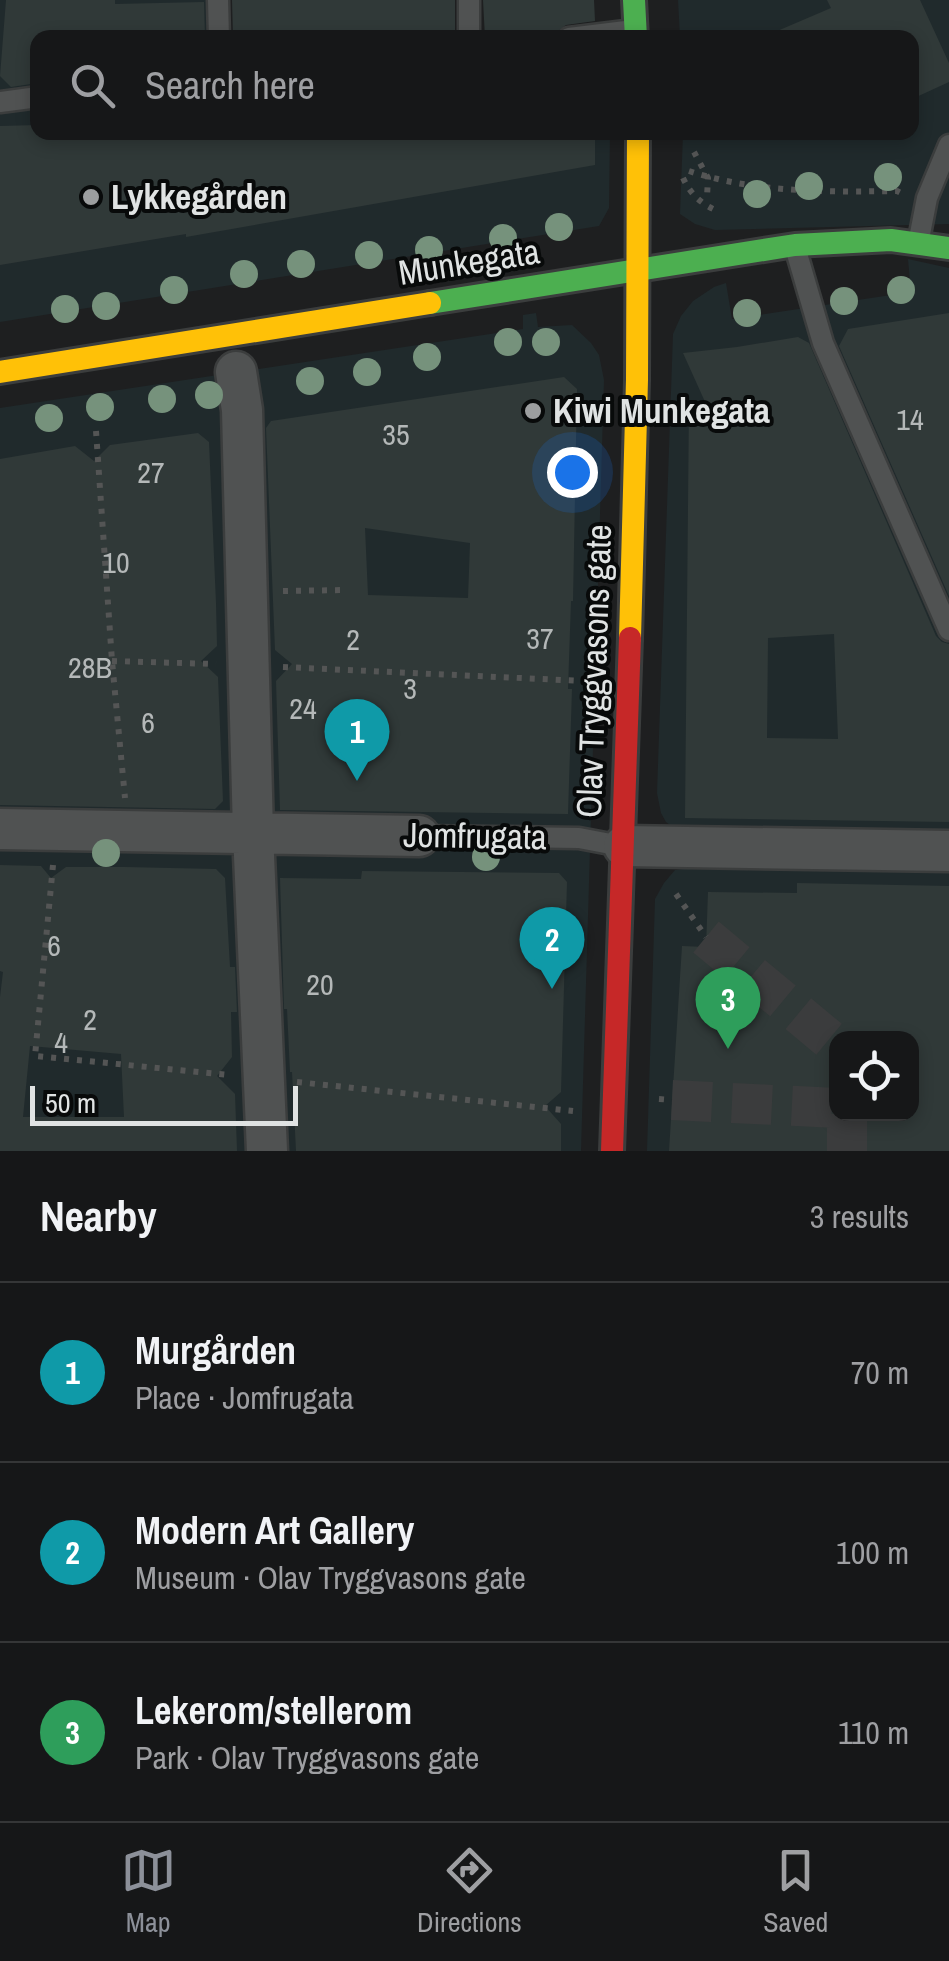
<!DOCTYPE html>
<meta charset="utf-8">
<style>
:root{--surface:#161718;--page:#1f2021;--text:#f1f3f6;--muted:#9e9fa2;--line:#353637;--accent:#8c9099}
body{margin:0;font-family:"Archivo Narrow",sans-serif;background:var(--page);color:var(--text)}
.controls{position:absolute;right:30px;bottom:30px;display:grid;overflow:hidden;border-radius:20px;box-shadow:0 5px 15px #0003}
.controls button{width:90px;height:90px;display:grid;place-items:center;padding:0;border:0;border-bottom:2px solid var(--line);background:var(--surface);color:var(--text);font:50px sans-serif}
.scale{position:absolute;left:30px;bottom:25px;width:268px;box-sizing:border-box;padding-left:10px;border:5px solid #e0e3e3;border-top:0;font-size:28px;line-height:35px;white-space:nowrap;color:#e0e3e3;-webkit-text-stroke:8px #080a0a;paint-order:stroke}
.you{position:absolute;left:572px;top:472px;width:35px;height:35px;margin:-25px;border:8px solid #fff;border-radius:50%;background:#1a73e8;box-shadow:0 0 0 15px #1a73e833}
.badge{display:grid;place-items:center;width:65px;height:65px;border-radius:50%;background:var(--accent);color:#fff;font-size:32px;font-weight:700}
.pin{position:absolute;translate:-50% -82px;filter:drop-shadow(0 2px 5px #0008)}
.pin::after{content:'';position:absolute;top:52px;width:35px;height:30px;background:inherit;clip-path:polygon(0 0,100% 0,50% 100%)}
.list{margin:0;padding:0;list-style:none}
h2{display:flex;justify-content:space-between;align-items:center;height:130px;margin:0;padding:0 40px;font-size:42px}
h2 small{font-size:32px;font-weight:400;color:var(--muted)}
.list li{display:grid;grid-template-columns:65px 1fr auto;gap:30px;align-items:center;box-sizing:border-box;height:180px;padding:0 40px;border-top:2px solid var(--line)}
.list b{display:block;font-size:38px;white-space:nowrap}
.list p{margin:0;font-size:32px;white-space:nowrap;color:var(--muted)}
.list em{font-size:32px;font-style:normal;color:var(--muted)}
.icon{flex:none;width:55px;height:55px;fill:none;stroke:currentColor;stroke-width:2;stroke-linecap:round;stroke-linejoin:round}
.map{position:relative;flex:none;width:949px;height:1151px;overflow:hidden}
.search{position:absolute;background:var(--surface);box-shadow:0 5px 15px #0003;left:30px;right:30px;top:30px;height:110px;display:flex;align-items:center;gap:25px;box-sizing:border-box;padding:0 35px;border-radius:20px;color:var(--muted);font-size:38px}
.sheet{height:670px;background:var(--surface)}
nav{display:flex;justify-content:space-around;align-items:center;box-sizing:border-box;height:140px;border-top:2px solid var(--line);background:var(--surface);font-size:28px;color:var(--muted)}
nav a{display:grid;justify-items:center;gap:5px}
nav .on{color:var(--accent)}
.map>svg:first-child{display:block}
</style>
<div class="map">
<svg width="949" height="1151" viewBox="0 0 949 1151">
<rect width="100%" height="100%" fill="#1e1f20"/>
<path fill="#202a2c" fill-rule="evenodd" d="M 0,0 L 218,0 L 219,37 L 38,38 L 38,132 L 610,133 L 609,208 L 599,226 L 0,322 Z
M 678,0 L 949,0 L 949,224 L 715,230 L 695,224 L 680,214 L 683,133 L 912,132 L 912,38 L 680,37 Z
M 908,259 L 949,268 L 949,836 L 674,828 L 666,822 L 661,813 L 657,793 L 673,334 L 681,316 L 693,301 L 714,287 L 726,283 L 732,319 L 911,292 Z
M 536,313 L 538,327 L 572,325 L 591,343 L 599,355 L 604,380 L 581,1151 L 0,1151 L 0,408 L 523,329 L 523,315 Z
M 690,868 L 949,871 L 949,1151 L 647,1151 L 655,899 L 664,883 L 675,870 ZM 836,1038 L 912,1038 L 912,1114 L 836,1114 Z"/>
<path fill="#303938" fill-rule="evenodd" d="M 6,0 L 115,0 L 115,4 L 204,2 L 205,38 L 38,38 L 38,83 L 11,87 L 0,76 Z
M 232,0 L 455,0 L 455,36 L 233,38 Z
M 483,0 L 594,0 L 595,21 L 566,25 L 557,32 L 510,38 L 485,38 Z
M 827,0 L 920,0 L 949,63 L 949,82 L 912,99 L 912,38 L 761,38 L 831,8 Z
M 38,125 L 38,132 L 595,132 L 595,165 L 186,237 L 186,234 L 0,265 L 0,126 Z
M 949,313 L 949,596 L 839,346 L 848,329 Z
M 798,337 L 809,343 L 936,636 L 942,642 L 949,644 L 949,822 L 685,818 L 689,402 L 706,404 L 683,353 L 737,347 ZM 834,634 L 838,739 L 767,738 L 768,638 Z
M 564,377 L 577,389 L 573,601 L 571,601 L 568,689 L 572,689 L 568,814 L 280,810 L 276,681 L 292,664 L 275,650 L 266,428 L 271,421 ZM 365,528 L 470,543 L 468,598 L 368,595 Z
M 198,433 L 209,442 L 216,603 L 217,646 L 201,661 L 218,677 L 223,801 L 215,809 L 0,805 L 0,459 L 75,446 L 94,461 L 110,445 Z
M 0,865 L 41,866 L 51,878 L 66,867 L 125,867 L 216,869 L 225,878 L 230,967 L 235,967 L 237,1012 L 231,1012 L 232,1057 L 217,1076 L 235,1094 L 237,1151 L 0,1151 L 0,997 L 3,972 L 0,971 ZM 30,1046 L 121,1054 L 124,1117 L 23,1117 Z
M 362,871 L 559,873 L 567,882 L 561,1092 L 545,1106 L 561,1124 L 561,1151 L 296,1151 L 292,1072 L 290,1072 L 287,1009 L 284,1009 L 280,878 L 361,879 Z
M 797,883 L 949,886 L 949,1151 L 669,1151 L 682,946 L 706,947 L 708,892 L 797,893 ZM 836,1038 L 912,1038 L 912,1114 L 836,1114 Z"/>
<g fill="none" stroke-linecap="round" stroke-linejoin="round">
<path stroke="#3b3c3d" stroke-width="40" stroke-dasharray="40 20" stroke-linecap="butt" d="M 706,937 L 836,1045
M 672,1100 L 836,1108
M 847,1151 L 847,1114"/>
<defs>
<path id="lane" d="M 218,0 L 219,38
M 469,38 L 469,0
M 569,38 L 634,30
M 0,102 L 38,97
M 919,239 L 927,198 L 949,145
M 795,247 L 823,343 L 949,630
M 419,836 L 579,838 L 621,846"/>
<path id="street" d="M 236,372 L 242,410 L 253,833 L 267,1151
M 0,829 L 419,836
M 624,846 L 949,851"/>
<path id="fast" d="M 634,0 L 636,38
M 430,303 L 795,245 L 891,240 L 949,248"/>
<path id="slow" d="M 0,372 L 430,303
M 630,638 L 637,380 L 638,132"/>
<path id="jam" d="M 612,1151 L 630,638"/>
</defs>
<use href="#lane" stroke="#3b3d3d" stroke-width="25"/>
<use href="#street" stroke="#3b3d3d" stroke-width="45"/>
<use href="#fast" stroke="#3b3d3d" stroke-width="28"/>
<use href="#slow" stroke="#3b3d3d" stroke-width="28"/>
<use href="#jam" stroke="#3b3d3d" stroke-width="28"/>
<path stroke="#545555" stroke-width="6" stroke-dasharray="5 8" stroke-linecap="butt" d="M 694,152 L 708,178 L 707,197
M 689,171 C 756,193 828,192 897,191 L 903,194
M 683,178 C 691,195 702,205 720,212
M 96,431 L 112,661 L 125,798
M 283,591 L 347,590
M 112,661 L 216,664
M 283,667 L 584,681
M 53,865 L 35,1056 L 230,1075
M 676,894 L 706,937
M 297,1082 L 573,1111
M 659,1099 L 672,1100"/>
<use href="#lane" stroke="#505252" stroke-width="20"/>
<use href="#street" stroke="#505252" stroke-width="40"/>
<use href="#fast" stroke="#4caf50" stroke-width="22"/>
<use href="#slow" stroke="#ffc107" stroke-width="22"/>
<use href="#jam" stroke="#c62828" stroke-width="22"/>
</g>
<g fill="#76927c">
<circle cx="888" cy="177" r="14"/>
<circle cx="809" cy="186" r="14"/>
<circle cx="757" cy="194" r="14"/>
<circle cx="559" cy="227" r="14"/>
<circle cx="503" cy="238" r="14"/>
<circle cx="429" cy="250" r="14"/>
<circle cx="369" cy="255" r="14"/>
<circle cx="301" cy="264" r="14"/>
<circle cx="244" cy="274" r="14"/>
<circle cx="174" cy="290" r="14"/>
<circle cx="901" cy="290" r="14"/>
<circle cx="844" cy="301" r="14"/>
<circle cx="106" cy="306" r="14"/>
<circle cx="65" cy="309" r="14"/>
<circle cx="747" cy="313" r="14"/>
<circle cx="508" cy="342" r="14"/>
<circle cx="546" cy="342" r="14"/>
<circle cx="427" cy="357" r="14"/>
<circle cx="367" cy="372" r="14"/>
<circle cx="310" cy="381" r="14"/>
<circle cx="209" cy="395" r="14"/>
<circle cx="162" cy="399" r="14"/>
<circle cx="100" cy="407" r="14"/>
<circle cx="49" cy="418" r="14"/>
<circle cx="106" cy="853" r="14"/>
<circle cx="486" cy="857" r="14"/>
</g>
<g fill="#9c9e9f" stroke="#080a0a" stroke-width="4">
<circle cx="91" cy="197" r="10"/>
<circle cx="533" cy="411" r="10"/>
</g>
<g text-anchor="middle" stroke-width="8" stroke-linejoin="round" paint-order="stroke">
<g font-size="30" fill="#b4b8b8">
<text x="910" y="430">14</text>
<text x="396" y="445">35</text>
<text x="151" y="483">27</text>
<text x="116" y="573">10</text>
<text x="540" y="649">37</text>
<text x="353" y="650">2</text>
<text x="90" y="678">28B</text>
<text x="410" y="699">3</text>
<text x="303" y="719">24</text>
<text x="148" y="733">6</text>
<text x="54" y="956">6</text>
<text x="320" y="995">20</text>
<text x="90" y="1030">2</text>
<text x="61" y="1053">4</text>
</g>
<g font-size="35" font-weight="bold" fill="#e0e3e3" stroke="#080a0a" text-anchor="start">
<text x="111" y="209">Lykkegården</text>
<text x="553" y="423">Kiwi Munkegata</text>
</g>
<g font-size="35" fill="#e0e3e3" stroke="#080a0a">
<text transform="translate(469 262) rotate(-9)" y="12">Munkegata</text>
<text transform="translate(594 671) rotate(-88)" y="12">Olav Tryggvasons gate</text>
<text transform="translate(475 836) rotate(1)" y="12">Jomfrugata</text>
</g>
</g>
</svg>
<div class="controls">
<button><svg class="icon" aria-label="locate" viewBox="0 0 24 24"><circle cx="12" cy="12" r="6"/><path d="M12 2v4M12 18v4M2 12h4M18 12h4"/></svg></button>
</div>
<div class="scale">50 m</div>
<div class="you"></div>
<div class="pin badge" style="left:357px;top:781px;background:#0f9aa8">1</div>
<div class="pin badge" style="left:552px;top:989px;background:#0f9aa8">2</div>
<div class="pin badge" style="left:728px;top:1049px;background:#2e9e5b">3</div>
<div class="search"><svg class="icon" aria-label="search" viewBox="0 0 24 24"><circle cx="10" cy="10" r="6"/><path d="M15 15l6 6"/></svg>Search here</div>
</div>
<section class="sheet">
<h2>Nearby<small>3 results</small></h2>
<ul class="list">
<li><span class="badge" style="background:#0f9aa8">1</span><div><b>Murgården</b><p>Place · Jomfrugata</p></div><em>70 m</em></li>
<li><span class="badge" style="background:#0f9aa8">2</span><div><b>Modern Art Gallery</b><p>Museum · Olav Tryggvasons gate</p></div><em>100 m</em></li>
<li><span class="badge" style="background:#2e9e5b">3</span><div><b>Lekerom/stellerom</b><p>Park · Olav Tryggvasons gate</p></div><em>110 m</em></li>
</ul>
</section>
<nav>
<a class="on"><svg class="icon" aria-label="map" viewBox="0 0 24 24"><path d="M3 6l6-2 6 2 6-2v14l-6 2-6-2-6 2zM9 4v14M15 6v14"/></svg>Map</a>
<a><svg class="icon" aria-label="directions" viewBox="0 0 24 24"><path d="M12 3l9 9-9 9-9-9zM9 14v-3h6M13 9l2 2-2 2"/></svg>Directions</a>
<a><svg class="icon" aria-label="saved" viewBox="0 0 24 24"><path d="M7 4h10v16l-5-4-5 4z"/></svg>Saved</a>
</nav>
